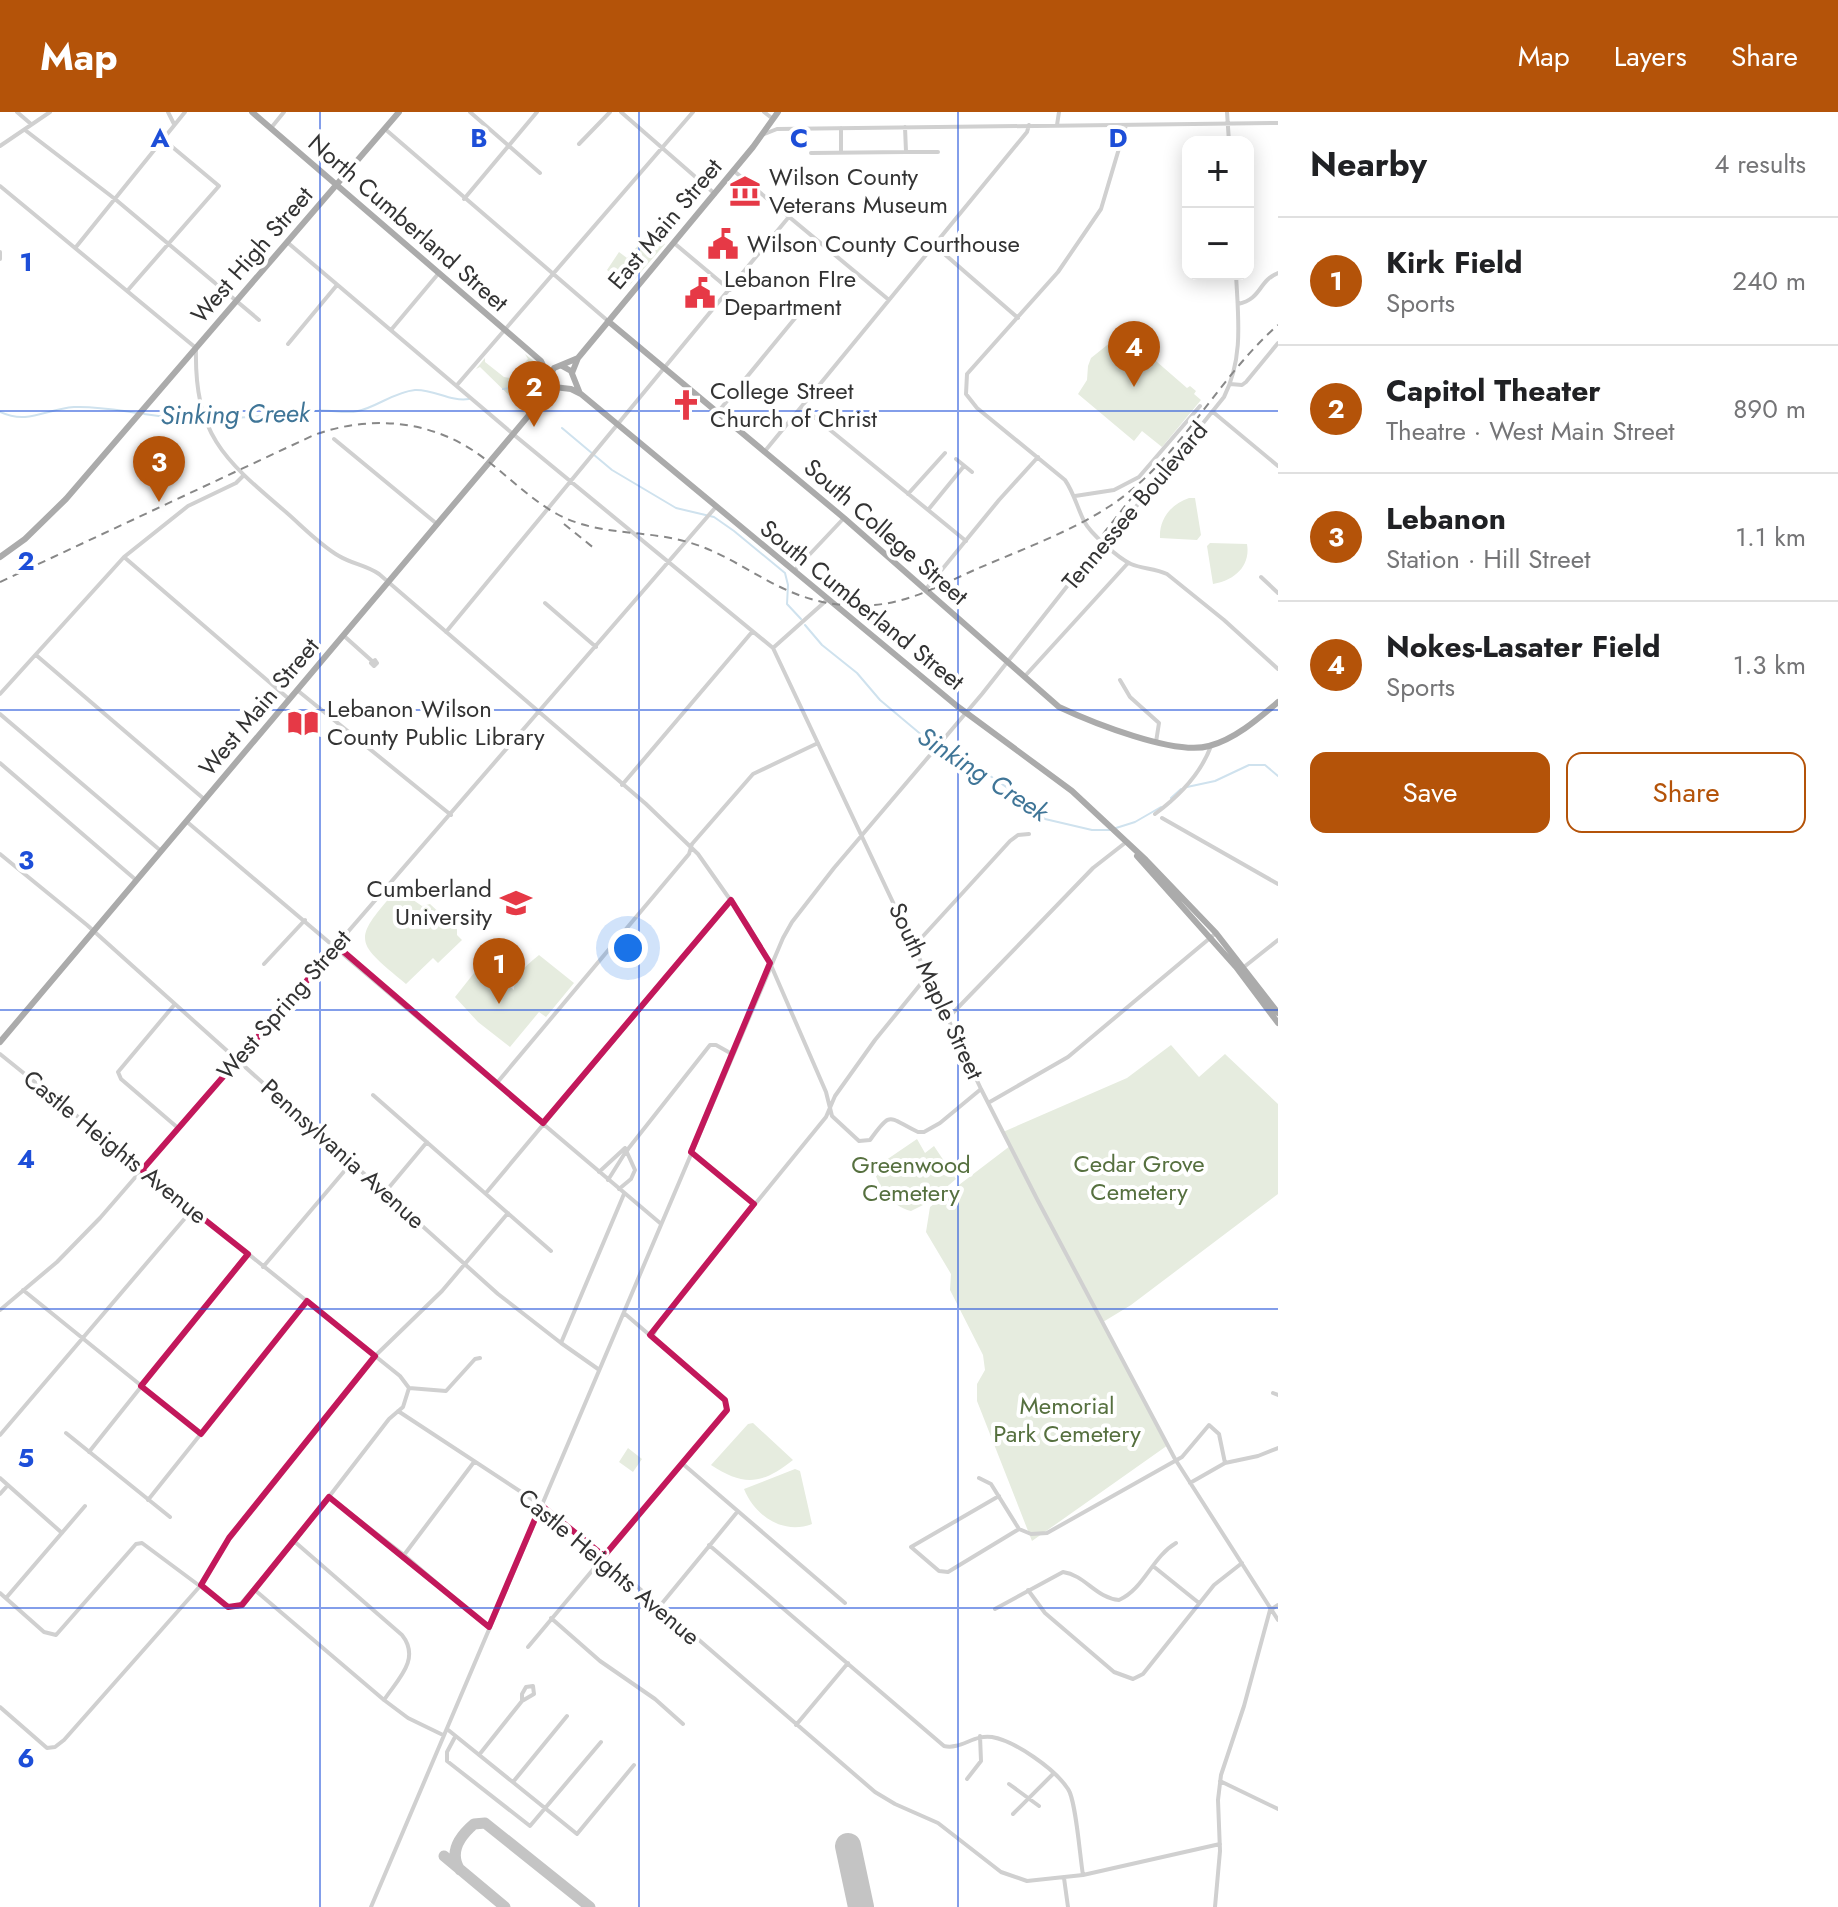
<!DOCTYPE html>
<meta charset="utf-8">
<style>
:root{--surface:#fff;--page:#f6f6f6;--text:#202124;--muted:#757577;--line:#e0e0e0;--accent:#b45309}
body{margin:0;font-family:Jost,sans-serif;background:var(--page);color:var(--text)}
.controls{position:absolute;right:24px;top:24px;display:grid;overflow:hidden;border-radius:16px;box-shadow:0 4px 20px #0003}
.controls button{width:72px;height:72px;display:grid;place-items:center;padding:0;border:0;border-bottom:2px solid var(--line);background:var(--surface);color:var(--text);font:40px sans-serif}
.you{position:absolute;left:628px;top:836px;width:28px;height:28px;margin:-20px;border:6px solid #fff;border-radius:50%;background:#1a73e8;box-shadow:0 0 0 12px #1a73e833}
.badge{display:grid;place-items:center;width:52px;height:52px;border-radius:50%;background:var(--accent);color:#fff;font-size:26px;font-weight:700}
.pin{position:absolute;translate:-50% -66px;filter:drop-shadow(0 2px 4px #0008)}
.pin::after{content:'';position:absolute;top:42px;width:28px;height:24px;background:inherit;clip-path:polygon(0 0,100% 0,50% 100%)}
.list{margin:0;padding:0;list-style:none}
h2{display:flex;justify-content:space-between;align-items:center;height:104px;margin:0;padding:0 32px;font-size:34px}
h2 small{font-size:26px;font-weight:400;color:var(--muted)}
.list li{display:grid;grid-template-columns:52px 1fr auto;gap:24px;align-items:center;box-sizing:border-box;height:128px;padding:0 32px;border-top:2px solid var(--line)}
.list b{display:block;font-size:30px;white-space:nowrap}
.list p{margin:0;font-size:26px;white-space:nowrap;color:var(--muted)}
.list em{font-size:26px;font-style:normal;color:var(--muted)}
.actions{display:flex;gap:16px;padding:24px 32px}
.actions a{flex:1;padding:18px 0;border:2px solid var(--accent);border-radius:16px;text-align:center;font-size:28px;color:var(--accent)}
.actions .main{background:var(--accent);color:#fff}
.map{position:relative;flex:none;width:1278px;height:1795px;overflow:hidden}
header{display:flex;align-items:center;gap:48px;box-sizing:border-box;height:112px;padding:0 40px;background:var(--accent);color:#fff}
header strong{font-size:38px}
nav{display:flex;gap:44px;margin-inline-start:auto;font-size:28px}
main{display:flex}
aside{flex:1;background:var(--surface)}
.map>svg:first-child{display:block}
</style>
<header>
<strong>Map</strong>
<nav><a>Map</a><a>Layers</a><a>Share</a></nav>
</header>
<main>
<div class="map">
<svg width="1278" height="1795" viewBox="0 0 1278 1795">
<rect width="100%" height="100%" fill="#fff"/>
<path fill="#e6ecdf" d="M 650,120 L 665,132 L 628,175 L 607,158 L 619,140 L 627,146 Z
M 1118,216 L 1187,276 L 1190,274 L 1196,279 L 1194,282 L 1201,288 L 1162,335 L 1142,319 L 1134,329 L 1078,282 L 1087,268 L 1088,254 L 1091,246 L 1111,230 L 1108,228 Z
M 525,242 L 536,251 L 525,265 L 521,263 L 515,271 L 522,281 L 515,289 L 480,255 L 476,257 L 485,246 L 485,250 L 504,265 L 510,266 L 514,262 L 512,260 L 516,260 L 528,247 Z
M 1189,386 L 1195,386 L 1201,423 L 1197,428 L 1160,426 C 1159,407 1171,392 1189,386 Z
M 1210,431 L 1247,432 C 1251,455 1233,469 1213,472 L 1207,434 Z
M 397,777 L 422,794 L 430,792 L 457,817 L 457,823 L 462,828 L 438,851 L 433,846 L 406,872 C 354,829 352,829 397,777 Z
M 539,843 L 574,871 L 546,905 L 539,900 L 510,935 L 478,910 L 455,885 L 478,856 L 488,855 L 514,878 C 514,863 528,852 539,843 Z
M 1171,933 L 1199,965 L 1225,942 L 1278,992 L 1278,1082 L 1131,1193 L 1103,1210 L 1168,1333 L 1032,1429 L 977,1289 L 977,1272 L 985,1258 L 983,1243 L 950,1178 L 951,1162 L 926,1120 L 930,1095 L 1010,1034 L 1003,1020 L 1127,966 Z
M 917,1027 L 925,1041 L 934,1034 L 956,1067 L 929,1090 L 911,1099 C 891,1094 880,1076 873,1057 Z
M 753,1311 L 793,1348 C 763,1372 744,1375 711,1353 L 748,1312 Z
M 628,1336 L 642,1347 L 633,1360 L 619,1350 Z
M 795,1357 L 800,1359 L 812,1412 C 783,1423 755,1404 744,1377 Z"/>
<g fill="none" stroke-linecap="round" stroke-linejoin="round">
<path stroke="#cfe2ee" stroke-width="2" d="M 503,277 L 510,276 L 520,281
M 0,300 C 28,313 46,297 74,295 C 96,294 117,298 138,301
M 144,302 C 200,311 258,305 315,299 C 329,297 344,302 358,299 C 377,295 394,280 415,278 C 434,277 450,290 469,287
M 562,316 L 612,358 L 676,396 L 714,405 L 734,419 L 785,461 L 788,473 L 787,492 L 801,507
M 805,513 L 822,533 L 857,561 L 880,588 L 942,640 L 967,649 L 980,657 L 1021,685 L 1045,707 L 1092,718 L 1110,718
M 1187,675 L 1215,669 L 1249,653 L 1265,653 L 1278,664
M 1171,686 L 1181,677
M 1116,716 L 1135,710 L 1161,695"/>
<path stroke="#c4c4c4" stroke-width="11" d="M 444,1744 L 505,1795
M 460,1758 C 448,1740 460,1724 474,1712 L 485,1711 L 590,1795"/>
<path stroke="#c4c4c4" stroke-width="26" d="M 848,1734 L 861,1795"/>
<path stroke="#d0d0d0" stroke-width="4" d="M 17,0 L 31,12
M 168,0 L 174,12
M 470,0 L 540,61
M 621,0 L 715,82
M 764,0 L 773,7
M 1227,0 L 1229,30
M 1057,13 L 1059,0
M 1126,13 L 1101,97 L 1058,160 L 967,262 L 966,282 L 977,296 L 1065,368 C 1074,381 1077,395 1084,409 C 1090,421 1118,446 1131,452 C 1142,457 1155,456 1167,462 L 1224,508 L 1278,557
M 271,16 L 284,0
M 385,17 L 608,209
M 25,18 L 115,87 L 259,208
M 762,23 L 777,17 L 1278,11
M 579,32 L 610,0
M 0,34 L 50,0
M 906,40 L 938,40
M 811,41 L 906,40 L 905,15
M 841,41 L 841,16
M 734,59 L 889,188
M 0,74 L 196,236 C 194,324 225,348 287,401 C 303,415 320,433 339,444 C 352,452 366,453 379,462 L 646,692 L 698,742 L 748,813 L 770,851 L 826,980 L 832,1004 L 859,1029 L 870,1028 C 892,997 888,1006 918,1020 L 924,1020 L 940,1011 L 981,977
M 464,87 L 537,0
M 287,130 L 513,322 L 773,536 L 981,977 L 1037,1087 L 1175,1347 L 1278,1508
M 674,131 L 730,178
M 934,133 L 1018,206
M 76,135 L 185,0
M 0,140 L 0,147
M 128,178 L 219,74 L 164,28
M 1238,192 C 1262,187 1258,169 1278,161
M 391,218 L 438,162
M 288,232 L 337,173
M 1230,272 L 1242,273 L 1246,270 L 1278,231
M 457,273 L 693,0
M 802,295 L 966,429
M 718,300 L 796,205
M 1213,300 L 1278,354
M 334,327 L 437,412
M 765,339 L 1027,20 L 1029,13
M 956,347 L 972,360
M 908,382 L 945,341
M 1075,384 L 1114,378 L 1139,365 L 1200,294
M 928,398 L 964,354
M 124,445 L 289,587
M 794,459 L 844,406
M 1261,465 L 1278,481
M 926,477 L 999,388 L 1038,345
M 545,491 L 596,535
M 446,520 L 788,106
M 343,523 L 372,549
M 773,536 L 828,487
M 36,543 L 204,687
M 375,548 L 377,551 L 374,554 L 371,551 Z
M 1025,564 L 1128,451
M 1120,568 L 1130,585 L 1159,611 L 1156,630
M 297,578 L 451,703
M 0,582 L 124,445 L 188,394 L 236,371 L 243,364
M 0,602 L 161,739
M 0,651 L 136,768
M 622,673 L 752,520
M 1155,702 C 1178,685 1201,661 1211,634
M 1162,706 L 1278,772
M 186,709 L 660,1111
M 0,742 L 87,813 L 498,1182 L 561,1231 L 598,1257
M 914,834 L 1010,729 L 1018,723 L 1029,722
M 264,852 L 305,808
M 1244,855 L 1278,828
M 175,892 L 118,960 L 121,967 L 178,1016
M 948,906 L 1093,756 L 1125,731
M 0,942 L 400,1264 L 409,1276 L 403,1295 L 389,1307 L 294,1430 L 238,1495 L 228,1495 L 142,1431 L 136,1432 L 56,1523 L 44,1520 L 0,1481
M 496,972 L 689,742 L 692,732 L 753,662 L 818,631
M 373,983 L 551,1139
M 988,991 L 1068,945 L 1216,821
M 628,1037 L 710,933 L 716,933 L 732,942
M 691,1040 L 754,1092
M 599,1060 L 625,1036
M 608,1068 L 625,1041
M 619,1077 L 631,1067 L 635,1058 L 625,1036
M 386,1079 L 427,1030
M 486,1081 L 731,788
M 263,1155 L 352,1050
M 23,1178 L 201,1322
M 0,1198 L 57,1150 L 100,1106 L 715,396
M 652,1225 L 660,1209 L 826,1005 L 835,984 L 875,928 L 928,863
M 561,1231 L 624,1082
M 409,1276 L 446,1279 L 475,1247 L 480,1246
M 1273,1281 L 1278,1283
M 398,1299 L 541,1393 L 567,1414 L 875,1680 L 895,1692 L 938,1711 L 1001,1760 L 1027,1769 L 1083,1763 L 1220,1732
M 66,1321 L 170,1405
M 0,1323 L 192,1098
M 89,1340 L 247,1142
M 683,1352 L 845,1491
M 0,1366 L 62,1421
M 979,1366 L 991,1372 L 1019,1417
M 1190,1371 L 1225,1351 L 1258,1344 L 1278,1336
M 0,1382 L 8,1373
M 999,1384 L 911,1435 L 939,1459 L 948,1460 L 1019,1417
M 329,1385 L 404,1443 L 488,1515
M 148,1388 L 307,1189
M 1019,1417 L 1031,1422 L 1047,1421 L 1182,1345 L 1209,1313 L 1219,1322 L 1225,1351
M 295,1430 L 402,1523 C 421,1547 398,1567 384,1588
M 709,1433 L 944,1634 C 961,1638 974,1622 992,1625 C 1015,1629 1055,1657 1068,1677 C 1076,1688 1080,1746 1083,1763
M 404,1443 L 474,1350
M 1153,1454 L 1199,1491
M 1028,1478 L 1045,1501 L 1114,1560 L 1133,1567 L 1143,1562 L 1214,1473 L 1242,1451
M 256,1479 L 384,1588 L 408,1606 L 443,1623
M 6,1486 L 85,1394
M 659,1495 L 738,1399
M 995,1497 L 1063,1460 C 1085,1463 1096,1486 1119,1488 C 1144,1477 1152,1445 1176,1431
M 551,1506 L 600,1549 L 655,1587 L 683,1612
M 528,1535 L 727,1298 L 725,1288 L 624,1201
M 0,1595 L 47,1636 L 55,1635 L 64,1628 L 201,1473 L 229,1426 L 375,1244 L 442,1179 L 508,1101
M 796,1613 L 848,1551
M 447,1617 L 577,1722 L 634,1653
M 455,1625 L 447,1640 L 447,1649 L 530,1714 L 601,1630
M 479,1643 L 522,1589 L 534,1582 L 533,1574 L 526,1575 L 522,1582 L 522,1589
M 967,1667 L 981,1649 L 980,1624
M 1220,1669 L 1278,1697
M 513,1670 L 567,1604
M 1009,1672 L 1039,1694
M 1013,1702 L 1053,1662
M 1064,1766 L 1068,1795
M 371,1795 L 783,826 L 792,810 L 834,756 L 982,582 L 1072,468 L 1106,432 L 1224,285 C 1244,245 1238,205 1236,162
M 1215,1795 L 1220,1739 L 1218,1688 L 1221,1663 L 1244,1594 L 1270,1498 L 1278,1493"/>
<path stroke="#ababab" stroke-width="6" d="M 252,0 L 541,249 L 554,275 L 571,277 L 581,282 L 957,594 L 1072,679 L 1146,748 L 1216,821 L 1278,901
M 608,209 L 844,406 L 1059,595 C 1091,610 1175,644 1209,634 C 1235,627 1258,607 1278,590
M 562,254 L 571,259 L 579,279
M 572,261 L 578,246 L 753,35 L 778,0
M 550,264 L 554,256 L 578,246
M 0,445 L 25,427 L 66,387 L 399,0
M 1137,744 L 1236,855 L 1278,911
M 0,930 L 503,334 L 545,284 L 551,271"/>
<path stroke="#888" stroke-width="2" stroke-dasharray="8 6" stroke-linecap="butt" d="M 564,412 L 595,437
M 1103,422 L 1133,384
M 0,470 L 314,323 C 372,302 435,308 485,347 C 509,365 530,387 557,402 C 599,425 647,417 691,431 C 734,444 768,475 811,487 C 834,494 860,495 883,492 C 917,487 949,469 979,456 C 1023,437 1070,420 1110,394 C 1180,348 1216,267 1278,213"/>
<path stroke="#d0d0d0" stroke-width="4" d="M 625,1041 L 628,1037"/>
</g>
<path fill="none" stroke="#c2185b" stroke-width="6" stroke-linejoin="round" d="M 731,788 L 770,851 L 691,1040 L 754,1092 L 650,1223 L 725,1288 L 727,1298 L 604,1444 L 541,1393 L 489,1515 L 329,1385 L 242,1493 L 228,1495 L 201,1473 L 229,1426 L 375,1244 L 307,1189 L 201,1322 L 141,1274 L 248,1142 L 142,1058 L 337,834 L 543,1011 Z"/>
<path fill="none" stroke="#1d4ed8" stroke-width="2" stroke-opacity="0.55" d="M 320,0 L 320,1795M 639,0 L 639,1795M 958,0 L 958,1795M 0,299 L 1278,299M 0,598 L 1278,598M 0,898 L 1278,898M 0,1197 L 1278,1197M 0,1496 L 1278,1496"/>
<defs>
<symbol id="museum-bare" viewBox="-9 -9 18 18"><path d="M0-6L6-3V-2H-6V-3ZM-5-1h2V3h-2ZM-1-1h2V3h-2ZM3-1h2V3H3ZM-6 4H6V6H-6Z" fill="#e63946" stroke="#fff" stroke-width="2.5" paint-order="stroke"/></symbol>
<symbol id="civic-bare" viewBox="-9 -9 18 18"><path d="M-.6-6.5H3V-4.5H.6V-3L4-1V1h2V6H-6V1h2V-1L-.6-3ZM-1.2 2.5V6h2.4V2.5Z" fill="#e63946" stroke="#fff" stroke-width="2.5" paint-order="stroke"/></symbol>
<symbol id="church-bare" viewBox="-9 -9 18 18"><path d="M-1.2-6h2.4v3.5h3.3v2.4h-3.3V6h-2.4V-.1h-3.3v-2.4h3.3Z" fill="#e63946" stroke="#fff" stroke-width="2.5" paint-order="stroke"/></symbol>
<symbol id="library-bare" viewBox="-9 -9 18 18"><path d="M-6-4Q-3-5.5-.7-3.5V5Q-3 3-6 4ZM6-4Q3-5.5 .7-3.5V5Q3 3 6 4Z" fill="#e63946" stroke="#fff" stroke-width="2.5" paint-order="stroke"/></symbol>
<symbol id="university-bare" viewBox="-9 -9 18 18"><path d="M0-5L7-2L0 1L-7-2ZM-4 1L0 2.5L4 1V4Q0 6-4 4Z" fill="#e63946" stroke="#fff" stroke-width="2.5" paint-order="stroke"/></symbol>
</defs>
<g fill-rule="evenodd">
<use href="#museum-bare" x="723" y="57" width="44" height="44"/>
<use href="#civic-bare" x="701" y="110" width="44" height="44"/>
<use href="#civic-bare" x="678" y="159" width="44" height="44"/>
<use href="#church-bare" x="664" y="271" width="44" height="44"/>
<use href="#library-bare" x="281" y="589" width="44" height="44"/>
<use href="#university-bare" x="494" y="769" width="44" height="44"/>
</g>
<g text-anchor="middle" stroke-width="8" stroke-linejoin="round" paint-order="stroke">
<g font-size="24" fill="#333" stroke="#fff" text-anchor="start">
<text x="769" y="73">Wilson County<tspan x="769" dy="28">Veterans Museum</tspan></text>
<text x="747" y="140">Wilson County Courthouse</text>
<text x="724" y="175">Lebanon FIre<tspan x="724" dy="28">Department</tspan></text>
<text x="710" y="287">College Street<tspan x="710" dy="28">Church of Christ</tspan></text>
<text x="327" y="605">Lebanon Wilson<tspan x="327" dy="28">County Public Library</tspan></text>
<text x="492" y="785" text-anchor="end">Cumberland<tspan x="492" dy="28">University</tspan></text>
</g>
<g font-size="24" fill="#333" stroke="#fff">
<text transform="translate(408 111) rotate(41)" y="8">North Cumberland Street</text>
<text transform="translate(665 112) rotate(-50)" y="8">East Main Street</text>
<text transform="translate(252 143) rotate(-49)" y="8">West High Street</text>
<text transform="translate(1135 394) rotate(-50)" y="8">Tennessee Boulevard</text>
<text transform="translate(886 420) rotate(41)" y="8">South College Street</text>
<text transform="translate(862 493) rotate(39)" y="8">South Cumberland Street</text>
<text transform="translate(259 595) rotate(-50)" y="8">West Main Street</text>
<text transform="translate(936 879) rotate(65)" y="8">South Maple Street</text>
<text transform="translate(284 893) rotate(-49)" y="8">West Spring Street</text>
<text transform="translate(115 1035) rotate(39)" y="8">Castle Heights Avenue</text>
<text transform="translate(343 1042) rotate(42)" y="8">Pennsylvania Avenue</text>
<text transform="translate(609 1455) rotate(40)" y="8">Castle Heights Avenue</text>
</g>
<g font-size="24" fill="#56703f" stroke="#fff">
<text x="1139" y="1060">Cedar Grove<tspan x="1139" dy="28">Cemetery</tspan></text>
<text x="911" y="1061">Greenwood<tspan x="911" dy="28">Cemetery</tspan></text>
<text x="1067" y="1302">Memorial<tspan x="1067" dy="28">Park Cemetery</tspan></text>
</g>
<g font-size="26" font-style="italic" fill="#3f7597" stroke="#fff">
<text transform="translate(235 302) rotate(-1)" y="9">Sinking Creek</text>
<text transform="translate(983 662) rotate(33)" y="9">Sinking Creek</text>
</g>
</g>
<g font-size="26" text-anchor="middle" font-weight="bold" fill="#1d4ed8" stroke="#fff" stroke-width="8" stroke-linejoin="round" paint-order="stroke">
<text x="160" y="35">A</text>
<text x="479" y="35">B</text>
<text x="799" y="35">C</text>
<text x="1118" y="35">D</text>
<text x="26" y="159">1</text>
<text x="26" y="458">2</text>
<text x="26" y="757">3</text>
<text x="26" y="1056">4</text>
<text x="26" y="1355">5</text>
<text x="26" y="1655">6</text>
</g>
</svg>
<div class="controls">
<button>+</button>
<button>−</button>
</div>
<div class="you"></div>
<div class="pin badge" style="left:499px;top:892px">1</div>
<div class="pin badge" style="left:534px;top:315px">2</div>
<div class="pin badge" style="left:159px;top:390px">3</div>
<div class="pin badge" style="left:1134px;top:275px">4</div>
</div>
<aside>
<h2>Nearby<small>4 results</small></h2>
<ul class="list">
<li><span class="badge">1</span><div><b>Kirk Field</b><p>Sports</p></div><em>240 m</em></li>
<li><span class="badge">2</span><div><b>Capitol Theater</b><p>Theatre · West Main Street</p></div><em>890 m</em></li>
<li><span class="badge">3</span><div><b>Lebanon</b><p>Station · Hill Street</p></div><em>1.1 km</em></li>
<li><span class="badge">4</span><div><b>Nokes-Lasater Field</b><p>Sports</p></div><em>1.3 km</em></li>
</ul>
<div class="actions"><a class="main">Save</a><a>Share</a></div>
</aside>
</main>
